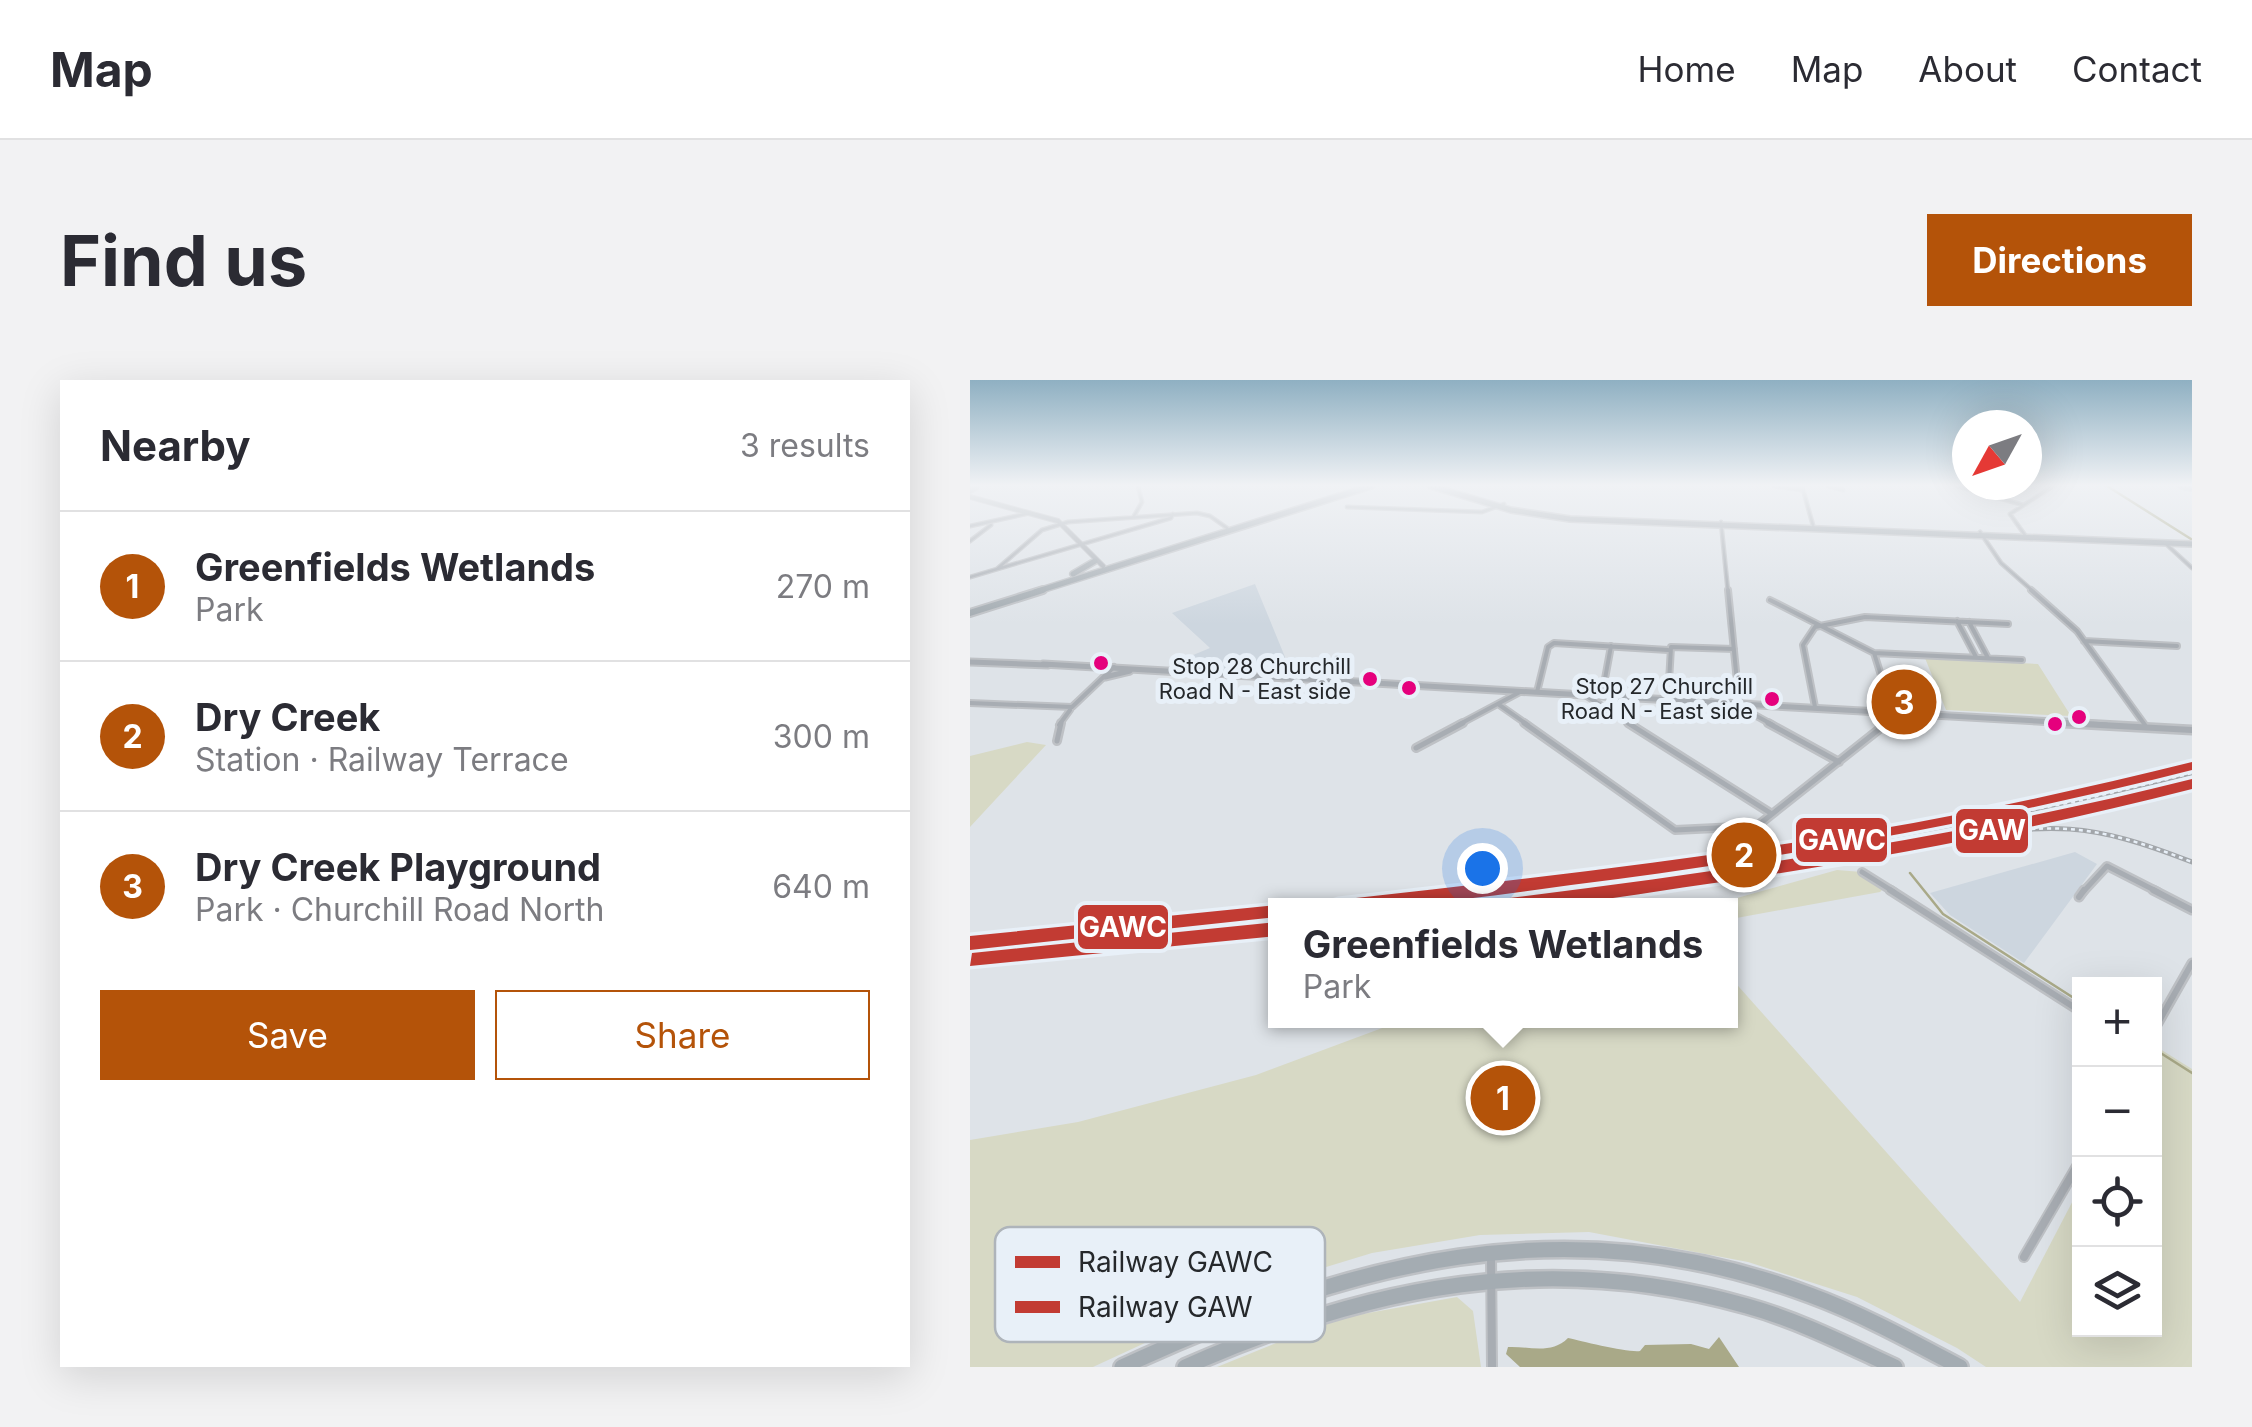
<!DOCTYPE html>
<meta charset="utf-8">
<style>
:root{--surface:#fff;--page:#f2f2f3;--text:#2b2b33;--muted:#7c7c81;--line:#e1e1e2;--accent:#b45309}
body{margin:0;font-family:Inter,sans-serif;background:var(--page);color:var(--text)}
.controls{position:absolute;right:30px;bottom:30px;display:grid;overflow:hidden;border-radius:0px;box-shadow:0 10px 40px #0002}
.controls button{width:90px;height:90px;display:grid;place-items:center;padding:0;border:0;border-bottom:2px solid var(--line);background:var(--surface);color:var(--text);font:50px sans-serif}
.compass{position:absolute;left:982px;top:30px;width:90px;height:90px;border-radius:50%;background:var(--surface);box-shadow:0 10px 40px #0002;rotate:230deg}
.you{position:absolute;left:512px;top:488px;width:35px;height:35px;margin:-25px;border:8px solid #fff;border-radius:50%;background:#1a73e8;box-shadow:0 0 0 15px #1a73e833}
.badge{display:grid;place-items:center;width:65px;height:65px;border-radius:50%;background:var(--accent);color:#fff;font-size:32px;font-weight:700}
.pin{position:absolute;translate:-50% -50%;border:5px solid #fff;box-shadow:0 2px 10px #0006}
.popup{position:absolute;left:298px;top:518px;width:470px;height:130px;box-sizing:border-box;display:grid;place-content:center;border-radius:0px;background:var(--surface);filter:drop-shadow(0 2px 8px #0005);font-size:32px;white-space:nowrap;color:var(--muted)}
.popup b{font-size:38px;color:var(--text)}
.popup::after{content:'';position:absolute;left:50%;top:100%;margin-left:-20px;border:20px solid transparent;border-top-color:var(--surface)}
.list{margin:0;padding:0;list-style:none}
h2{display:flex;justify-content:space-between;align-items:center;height:130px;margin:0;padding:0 40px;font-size:42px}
h2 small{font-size:32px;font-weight:400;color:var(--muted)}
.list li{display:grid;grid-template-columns:65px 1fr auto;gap:30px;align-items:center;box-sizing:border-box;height:150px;padding:0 40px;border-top:2px solid var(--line)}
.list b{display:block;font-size:38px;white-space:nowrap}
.list p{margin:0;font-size:32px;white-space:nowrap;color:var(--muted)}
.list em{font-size:32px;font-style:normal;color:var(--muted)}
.actions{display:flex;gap:20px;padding:30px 40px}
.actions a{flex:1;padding:22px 0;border:2px solid var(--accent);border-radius:0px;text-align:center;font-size:35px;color:var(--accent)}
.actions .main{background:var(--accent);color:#fff}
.icon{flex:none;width:55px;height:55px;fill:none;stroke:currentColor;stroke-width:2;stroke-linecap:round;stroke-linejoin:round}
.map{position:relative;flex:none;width:1222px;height:987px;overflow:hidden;border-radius:0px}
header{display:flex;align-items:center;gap:60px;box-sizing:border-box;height:140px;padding:0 50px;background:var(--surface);border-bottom:2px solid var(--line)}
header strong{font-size:48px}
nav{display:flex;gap:55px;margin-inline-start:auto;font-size:35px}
.intro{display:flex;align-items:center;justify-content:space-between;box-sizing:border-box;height:240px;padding:0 60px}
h1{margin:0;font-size:70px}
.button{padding:25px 45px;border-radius:0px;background:var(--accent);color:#fff;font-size:35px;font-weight:700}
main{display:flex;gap:60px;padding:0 60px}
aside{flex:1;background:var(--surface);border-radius:0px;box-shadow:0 10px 40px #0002}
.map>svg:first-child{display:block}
</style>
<header>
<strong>Map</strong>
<nav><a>Home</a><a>Map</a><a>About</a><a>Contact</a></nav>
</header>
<div class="intro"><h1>Find us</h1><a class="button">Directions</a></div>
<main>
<aside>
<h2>Nearby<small>3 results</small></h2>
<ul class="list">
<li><span class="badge">1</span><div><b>Greenfields Wetlands</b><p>Park</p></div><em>270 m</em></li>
<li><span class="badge">2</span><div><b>Dry Creek</b><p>Station · Railway Terrace</p></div><em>300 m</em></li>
<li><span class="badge">3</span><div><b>Dry Creek Playground</b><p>Park · Churchill Road North</p></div><em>640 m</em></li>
</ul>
<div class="actions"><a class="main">Save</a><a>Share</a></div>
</aside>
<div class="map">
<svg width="1222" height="987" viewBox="0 0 1222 987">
<rect width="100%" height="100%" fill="#dee3e8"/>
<path fill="#cdd6df" d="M 285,204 L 322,294 L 220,289 L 222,283 L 216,278 L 240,268 L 202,233 Z
M 1105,472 L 1127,484 L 1054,583 L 980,535 L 960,513 Z"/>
<path fill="#d7d9c5" d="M 955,278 L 1068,284 L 1101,336 L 976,330 Z
M 57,362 L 76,365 L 0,447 L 0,376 Z
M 867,490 L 892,492 L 916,506 L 910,512 L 761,539 L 760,526 L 738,526 Z
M 761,598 L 1050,922 L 1109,809 L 1110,949 L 1184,949 L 1185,673 L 1190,669 L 1222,689 L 1222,987 L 1016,987 L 987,968 L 887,917 L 778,882 L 619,852 L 510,855 L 402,873 L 307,902 L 123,987 L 0,987 L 0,760 L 108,742 L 286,695 L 431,641 L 760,640 Z
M 487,917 L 503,931 L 511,987 L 247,987 L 365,939 Z"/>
<path fill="#a9a988" d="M 749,957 L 769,987 L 550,987 L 536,974 L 538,967 C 559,966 581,975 598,958 C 611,961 659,973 670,971 L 675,965 L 721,964 L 739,969 Z"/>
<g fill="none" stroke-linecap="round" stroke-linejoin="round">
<path stroke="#a9a988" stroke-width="2.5" d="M 1137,106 L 1221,159
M 940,493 L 973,534 L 1110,622
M 1189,672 L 1222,693"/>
<defs>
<path id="minor-far4" d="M 804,106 L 832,110
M 832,106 L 844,149
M 858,106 L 873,110
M 987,106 L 1053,125
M 377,127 L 512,132 L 534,124
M 164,136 L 172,122 L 168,106
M 751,142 L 758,212
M 0,146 L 60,133
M 1010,152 L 1031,183 L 1064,212
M 1057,158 L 1040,134 L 1083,106
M 0,161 L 21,145
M 1196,164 L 1222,188
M 27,189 L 72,150 L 98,142 L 227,133 L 240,136 L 257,148
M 0,197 L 201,138 L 203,134"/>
<path id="minor-far3" d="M 758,210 L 769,322
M 1061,210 L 1107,251 L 1175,345
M 800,220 L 904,273
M 987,241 L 1006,277
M 999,242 L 1018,278
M 1114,261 L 1207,266
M 567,312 L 578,267 L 584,263 L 698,270
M 615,315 L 662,345
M 632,315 L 641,266
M 698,319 L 701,267 L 764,269
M 0,323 L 102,327 L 144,287
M 528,324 L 558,345
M 845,327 L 833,265 L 845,247 L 895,237 L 1038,244
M 781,333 L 803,345
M 89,345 L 100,330
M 488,345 L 550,312
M 914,345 L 924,337 L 904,273 L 1052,280"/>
<path id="minor-far2" d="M 554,343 L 705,450 L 787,446 L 917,343
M 658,343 L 802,434
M 798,343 L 869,382
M 87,361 L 91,343
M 446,368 L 493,343
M 892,492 L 924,512
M 1113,512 L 1137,486 L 1188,512"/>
<path id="minor-far1" d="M 920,510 L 1110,631
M 1183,510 L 1222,530
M 1109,517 L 1114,510
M 1184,650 L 1222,583"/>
<path id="minor" d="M 521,875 L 522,987
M 1054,877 L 1110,781"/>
<path id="tertiary-far2" d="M 0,111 L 6,108
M 0,117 L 88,141 L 133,186"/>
<path id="tertiary-far1" d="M 0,282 L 78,285
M 73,284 L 1137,345
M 135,297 L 160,291"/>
<path id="tertiary" d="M 1094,343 L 1222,350"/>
<path id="primary" d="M 461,106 L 541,130 L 600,139 L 1222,164"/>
<path id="trunk-far1" d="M 1212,106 L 1222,108
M 103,194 L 125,181
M 65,212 L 401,106"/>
<path id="trunk" d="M 0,233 L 73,210"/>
<path id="motorway" d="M 152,987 C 380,882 594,823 840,915 C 892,934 941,961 990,987
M 215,987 C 400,905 579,870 777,926 C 828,940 877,965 925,987"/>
</defs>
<use href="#minor-far4" stroke="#bec1c5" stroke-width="5"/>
<use href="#minor-far3" stroke="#bec1c5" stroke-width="8"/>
<use href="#minor-far2" stroke="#bec1c5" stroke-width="10"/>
<use href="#minor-far1" stroke="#bec1c5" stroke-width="11"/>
<use href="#minor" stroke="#bec1c5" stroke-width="12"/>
<use href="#tertiary-far2" stroke="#bec1c5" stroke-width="6"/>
<use href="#tertiary-far1" stroke="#bec1c5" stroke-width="9"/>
<use href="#tertiary" stroke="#bec1c5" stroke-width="11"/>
<use href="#primary" stroke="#bec1c5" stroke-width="8"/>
<use href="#trunk-far1" stroke="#bec1c5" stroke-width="8"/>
<use href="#trunk" stroke="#bec1c5" stroke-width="10"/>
<use href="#motorway" stroke="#bec1c5" stroke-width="20"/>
<use href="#minor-far4" stroke="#a8adb3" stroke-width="2.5"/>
<use href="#minor-far3" stroke="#a8adb3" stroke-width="4"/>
<use href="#minor-far2" stroke="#a8adb3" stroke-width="5"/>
<use href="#minor-far1" stroke="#a8adb3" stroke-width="6"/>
<use href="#minor" stroke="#a8adb3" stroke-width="8"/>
<use href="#tertiary-far2" stroke="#a8adb3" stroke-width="4"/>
<use href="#tertiary-far1" stroke="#a8adb3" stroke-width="5"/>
<use href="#tertiary" stroke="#a8adb3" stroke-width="6"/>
<use href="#primary" stroke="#a0a7ad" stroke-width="5"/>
<use href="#trunk-far1" stroke="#a2aab0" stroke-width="5"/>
<use href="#trunk" stroke="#a2aab0" stroke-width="6"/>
<use href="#motorway" stroke="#a4acb2" stroke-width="15"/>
<defs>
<path id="rail" d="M 974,462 C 1081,441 1120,442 1222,482
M 651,493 L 818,476 L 1103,422 L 1222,393"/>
</defs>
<use href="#rail" stroke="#a2a6aa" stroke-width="5"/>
<use href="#rail" stroke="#e8f0f8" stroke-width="2.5" stroke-dasharray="4" stroke-linecap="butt"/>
<defs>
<path id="rail-1" d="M 1222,382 L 1222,390 C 1032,438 841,473 648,499 C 575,508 502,520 429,525 C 406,527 383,526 360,526 L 362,522 L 368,520 C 547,500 725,480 903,450 C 1010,432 1116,408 1222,382 Z
M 306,525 L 308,526 L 306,526 L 306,537 L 0,570 L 0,556 Z"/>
<path id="rail-2" d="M 1222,399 L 1222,409 C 1069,448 915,478 758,501 C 698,509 637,521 577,525 C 556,527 536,526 515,526 L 517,522 L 523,520 C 758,491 992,457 1222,399 Z
M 306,542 L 306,556 L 0,586 L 2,573 Z"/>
</defs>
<use href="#rail-1" stroke="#e8f0f8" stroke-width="7"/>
<use href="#rail-2" stroke="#e8f0f8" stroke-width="7"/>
<use href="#rail-1" fill="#c23b33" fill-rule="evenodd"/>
<use href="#rail-2" fill="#c23b33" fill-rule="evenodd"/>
</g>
<linearGradient id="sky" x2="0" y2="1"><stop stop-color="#8fb0c2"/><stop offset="0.43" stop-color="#f0f2f5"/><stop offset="1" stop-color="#f0f2f5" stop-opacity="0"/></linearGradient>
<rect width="1222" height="244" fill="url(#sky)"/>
<g fill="#e5007d" stroke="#e8f0f8" stroke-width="4">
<circle cx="131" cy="283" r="9"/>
<circle cx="400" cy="299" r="9"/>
<circle cx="439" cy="308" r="9"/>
<circle cx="802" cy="319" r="9"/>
<circle cx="1109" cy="337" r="9"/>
<circle cx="1085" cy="344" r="9"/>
</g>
<g text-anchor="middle" stroke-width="10" stroke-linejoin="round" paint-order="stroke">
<g font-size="22" fill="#25282b" stroke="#e8f0f8" text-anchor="end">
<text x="381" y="294">Stop 28 Churchill<tspan x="381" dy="25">Road N - East side</tspan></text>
<text x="783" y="314">Stop 27 Churchill<tspan x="783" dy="25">Road N - East side</tspan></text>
</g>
</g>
<rect x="25" y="847" width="330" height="115" rx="15" fill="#e8f0f8" stroke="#aeb4ba" stroke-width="2.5"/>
<rect x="45" y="876" width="45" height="12" fill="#c23b33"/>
<rect x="45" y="921" width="45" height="12" fill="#c23b33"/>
<g font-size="28" fill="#25282b">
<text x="108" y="892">Railway GAWC</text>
<text x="108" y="937">Railway GAW</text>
</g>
<g stroke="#e8f0f8" stroke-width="4">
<rect x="984" y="427" width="76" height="48" rx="10" fill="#c23b33"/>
<rect x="824" y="436" width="95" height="48" rx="10" fill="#c23b33"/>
<rect x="106" y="523" width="94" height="48" rx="10" fill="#c23b33"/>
</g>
<g font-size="28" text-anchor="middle" font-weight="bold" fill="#fff">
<text x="1022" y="460">GAW</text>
<text x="872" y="470">GAWC</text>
<text x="153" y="557">GAWC</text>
</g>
</svg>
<div class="controls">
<button>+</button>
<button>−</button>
<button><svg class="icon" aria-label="locate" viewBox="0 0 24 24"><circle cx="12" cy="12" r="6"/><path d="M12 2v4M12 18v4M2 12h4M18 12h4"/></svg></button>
<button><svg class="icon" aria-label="layers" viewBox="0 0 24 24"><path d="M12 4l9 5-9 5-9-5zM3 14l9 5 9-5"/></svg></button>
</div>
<svg class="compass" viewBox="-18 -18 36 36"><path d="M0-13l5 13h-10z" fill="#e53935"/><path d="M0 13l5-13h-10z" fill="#7c7c81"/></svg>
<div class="you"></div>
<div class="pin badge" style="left:533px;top:718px">1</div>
<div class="popup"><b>Greenfields Wetlands</b>Park</div>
<div class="pin badge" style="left:774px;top:475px">2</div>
<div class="pin badge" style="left:934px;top:322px">3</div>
</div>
</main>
